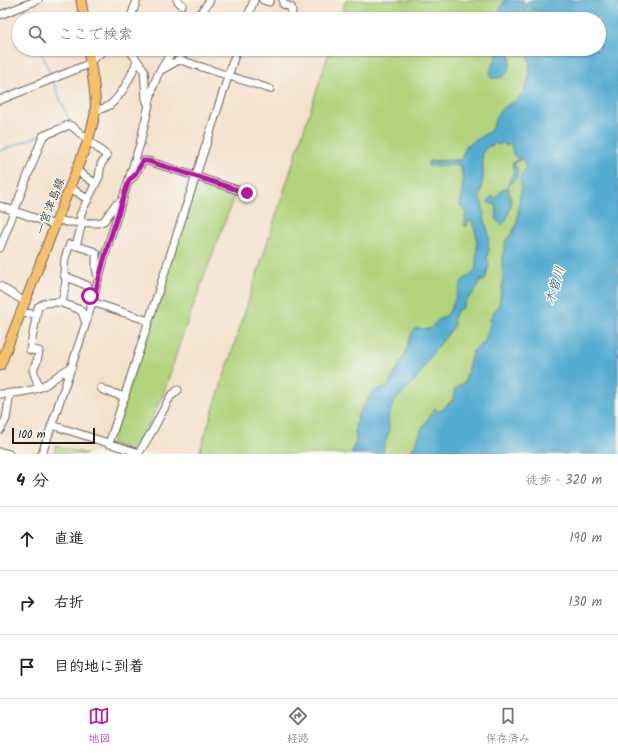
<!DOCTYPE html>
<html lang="ja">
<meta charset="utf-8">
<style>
:root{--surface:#fff;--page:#f6f6f6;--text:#202124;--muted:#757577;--line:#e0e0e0;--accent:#b5179e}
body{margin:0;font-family:Kalam,"Klee One",sans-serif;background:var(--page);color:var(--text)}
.scale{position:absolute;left:12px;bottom:10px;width:83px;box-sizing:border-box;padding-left:4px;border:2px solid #1c1c1c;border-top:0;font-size:11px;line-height:14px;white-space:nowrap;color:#1c1c1c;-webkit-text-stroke:3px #f6f6f2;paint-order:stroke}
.stop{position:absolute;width:12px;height:12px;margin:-9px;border:3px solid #b5179e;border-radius:50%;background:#fff}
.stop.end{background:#b5179e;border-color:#fff;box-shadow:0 1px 4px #0008}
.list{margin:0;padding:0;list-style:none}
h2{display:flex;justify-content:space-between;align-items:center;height:52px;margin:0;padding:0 16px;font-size:17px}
h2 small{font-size:13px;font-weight:400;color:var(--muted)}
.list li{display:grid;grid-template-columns:26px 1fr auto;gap:12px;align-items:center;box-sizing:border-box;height:64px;padding:0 16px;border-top:1px solid var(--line)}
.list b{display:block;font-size:15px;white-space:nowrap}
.list em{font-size:13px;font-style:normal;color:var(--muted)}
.icon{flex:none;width:22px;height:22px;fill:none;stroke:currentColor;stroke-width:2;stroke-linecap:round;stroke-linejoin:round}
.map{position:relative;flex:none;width:618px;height:454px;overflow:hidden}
.search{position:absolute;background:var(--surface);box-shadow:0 1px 3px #0004;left:12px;right:12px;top:12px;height:44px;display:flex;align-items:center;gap:10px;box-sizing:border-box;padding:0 14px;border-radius:22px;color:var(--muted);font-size:15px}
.sheet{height:244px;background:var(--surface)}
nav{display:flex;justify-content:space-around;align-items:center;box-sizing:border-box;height:56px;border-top:1px solid var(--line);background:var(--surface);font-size:11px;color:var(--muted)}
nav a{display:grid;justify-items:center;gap:2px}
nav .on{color:var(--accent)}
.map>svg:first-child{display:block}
</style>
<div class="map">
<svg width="618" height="454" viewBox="0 0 618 454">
<rect width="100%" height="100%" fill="#f6f6f2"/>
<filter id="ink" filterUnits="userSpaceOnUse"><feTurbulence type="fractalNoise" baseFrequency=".025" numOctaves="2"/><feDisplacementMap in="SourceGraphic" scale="8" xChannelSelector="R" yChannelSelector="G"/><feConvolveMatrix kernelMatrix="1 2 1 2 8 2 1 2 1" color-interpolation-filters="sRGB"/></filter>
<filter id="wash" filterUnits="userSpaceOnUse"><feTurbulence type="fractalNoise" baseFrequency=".012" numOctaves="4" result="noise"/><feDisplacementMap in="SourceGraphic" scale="16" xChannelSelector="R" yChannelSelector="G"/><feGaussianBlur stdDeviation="0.9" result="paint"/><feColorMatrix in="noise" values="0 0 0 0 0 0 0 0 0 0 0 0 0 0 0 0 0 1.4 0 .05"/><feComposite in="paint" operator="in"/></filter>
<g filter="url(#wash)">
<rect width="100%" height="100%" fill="#f5e2cc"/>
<path fill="#b0d37b" stroke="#66784c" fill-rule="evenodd" d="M 346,0 L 505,0 L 500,10 L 500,19 L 339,19 Z
M 526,10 L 543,12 L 547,19 L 530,19 L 530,16 L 523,11 Z
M 330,49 L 498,49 L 498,53 L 495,61 L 504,76 L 511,63 L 509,49 L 530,49 L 528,56 C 534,68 527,91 517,100 C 511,104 503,106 499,113 C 495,118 493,128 489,132 L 466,146 L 461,160 L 429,161 L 442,166 L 456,165 L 462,166 L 461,168 C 463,181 463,192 460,205 L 466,212 L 466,227 L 471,219 L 477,237 L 476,267 L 475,271 L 455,301 L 447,315 L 438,320 L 430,329 L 416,328 L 412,332 L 405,354 L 389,385 L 385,388 L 355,431 L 356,441 L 351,454 L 201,454 L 200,450 Z
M 495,143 L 503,143 L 506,146 L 510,144 L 513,148 L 512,151 L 519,160 L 522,159 L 526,165 L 526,169 L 522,175 L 521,183 L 522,192 L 520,195 L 517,223 L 504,250 L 502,260 L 503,283 L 499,304 L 490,325 L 485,340 L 483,344 L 476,348 L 473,352 L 468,368 L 466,380 L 454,391 L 453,399 L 442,410 L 437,411 L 429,420 L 421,430 L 416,444 L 409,454 L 383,454 L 384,446 L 389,431 L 388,417 L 393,403 L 416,379 L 432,354 L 448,334 L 453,327 L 454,323 L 453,319 L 457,311 L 463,307 C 464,300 471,297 475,291 C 477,287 479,283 481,280 L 483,281 L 485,280 L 489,265 L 487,258 L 489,249 L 488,247 L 489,236 L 480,199 L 483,176 L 483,163 L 482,157 L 482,153 L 486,147 ZM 518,160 L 514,163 L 514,165 L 517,167 L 514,181 L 508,187 L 512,201 L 506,221 L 497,216 L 495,203 L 491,204 L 489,202 L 491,197 L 496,198 L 502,190 L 507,188 C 510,179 516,173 512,164 L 515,161 Z
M 197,179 L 236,192 L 184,331 L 164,392 L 142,440 L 131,449 L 111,443 Z
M 55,446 L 87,454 L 54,454 Z"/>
<path fill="#54acd1" stroke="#386476" d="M 505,0 L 524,0 L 521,2 L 522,4 L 532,0 L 618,0 L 618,454 L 409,454 L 416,444 L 421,430 L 435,408 L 438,412 L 442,410 L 453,400 L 454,391 L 456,388 L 465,382 L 468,368 L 473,352 L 476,348 L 483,344 L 485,340 L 490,325 L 490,319 L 499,304 L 503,282 L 502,260 L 505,247 L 505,242 L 514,231 L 517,223 L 520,195 C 523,189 520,185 520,179 C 521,171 531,169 522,159 L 514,163 L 514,165 L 518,169 L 517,177 L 508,187 L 511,205 L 506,221 L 502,225 L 496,220 L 497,214 L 495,203 L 491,205 L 488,202 L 492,196 L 496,198 L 502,190 L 507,188 L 510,179 L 514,173 L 513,162 L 519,159 L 514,156 L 511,145 L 510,144 L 506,146 L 503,143 L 498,145 L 495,143 L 492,146 L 488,146 L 482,153 L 483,176 L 480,199 L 483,205 L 484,217 L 489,236 L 488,247 L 489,249 L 487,258 L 489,265 L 485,280 L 483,281 L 481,280 C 479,283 477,287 475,291 C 471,297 464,300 463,307 L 457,311 L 453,319 L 454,323 L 453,327 L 448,334 L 432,354 L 416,379 L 393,403 L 388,417 L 389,431 L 384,446 L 383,454 L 351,454 L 356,441 L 355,425 L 358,415 L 373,391 L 385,388 L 389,385 L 405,354 L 412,332 L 416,328 L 430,329 L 438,320 L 447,315 L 451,309 L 462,281 L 475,271 L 476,267 C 477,251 479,233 471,219 L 465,227 L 464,226 L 466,212 L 460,205 L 462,195 L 463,181 L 462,166 L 456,165 L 428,166 L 428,162 L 461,160 L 466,146 L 489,132 C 493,128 495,119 499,113 C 503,106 511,104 517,100 C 527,91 534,68 528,56 L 530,49 L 599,49 L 599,19 L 547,19 L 543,12 L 537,10 L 523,11 L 530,14 L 530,19 L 500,19 L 500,10 Z
M 498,49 L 509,49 C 512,64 510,81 491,78 C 487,68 498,60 498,49 Z"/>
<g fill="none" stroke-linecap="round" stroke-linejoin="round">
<path stroke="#54acd1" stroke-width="1.5" d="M 22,3 L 22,2 L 27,0
M 24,10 L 28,19
M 40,49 L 51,76
M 53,82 L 70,122
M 0,151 L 41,135"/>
</g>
</g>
<g filter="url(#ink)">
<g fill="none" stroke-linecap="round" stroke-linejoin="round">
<defs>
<path id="minor" d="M 177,0 L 182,5
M 263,0 L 269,2 L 270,0
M 283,0 L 283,4 L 291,7 L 292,12 L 291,19
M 0,15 L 38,0
M 130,19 L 137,0
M 197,19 L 210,0
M 247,19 L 254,0
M 129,49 L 144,70 L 146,99 L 148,104
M 163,69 L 179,60 L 183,61 L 270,89
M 0,100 L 84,66 L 106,49
M 95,111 C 100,109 106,108 110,105 C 122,95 132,74 137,61
M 76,170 L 96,184
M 131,179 L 134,176 L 143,161 L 148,161 L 247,193
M 70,187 L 88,200
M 0,206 L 55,225
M 57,219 L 66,222 L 98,223 L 104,221 L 115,205 L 123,200
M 0,248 L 43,136 L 69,125 L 73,127 L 107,156 L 101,164 L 99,177 L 80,215 L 82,223 L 76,246
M 65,276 L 88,286 L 92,300
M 0,286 L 25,302
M 92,302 L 149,321
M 62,303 L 66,281 L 64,273 L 65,258 L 70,244 L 93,251 L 96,253 L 96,268 L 98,277
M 20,313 L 36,314
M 39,387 L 33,370 L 37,361 L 39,351 L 30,350 L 38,307 L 45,303 L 59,302 L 78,309 L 82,312 L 86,323
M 101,388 L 103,390 L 125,397
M 0,394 C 16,393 35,392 48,383 C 56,377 63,371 72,367
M 52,425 L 139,453 L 154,428 L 170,397 L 178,390
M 0,430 L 6,419 L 10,393
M 109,444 L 237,49
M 0,452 L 9,454
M 42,454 L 87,320 L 108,245 L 140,144 L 153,87 L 158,74 L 174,49"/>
<path id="major" d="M 81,0 L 84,19
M 0,366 L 89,138 C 91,129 94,121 95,113 C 97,93 91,69 88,49"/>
</defs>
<use href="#minor" stroke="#68615a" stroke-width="9"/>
<use href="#major" stroke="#68615a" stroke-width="11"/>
<use href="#minor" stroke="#fff" stroke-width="7"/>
<use href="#major" stroke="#f6c06b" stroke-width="9"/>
</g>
</g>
<g fill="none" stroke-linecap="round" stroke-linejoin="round" filter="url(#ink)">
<path stroke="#b5179e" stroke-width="5" d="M 90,296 L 93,300 L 108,245 L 129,180 L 134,176 L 143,161 L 148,161 L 247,193"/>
</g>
<g text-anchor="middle" stroke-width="3" stroke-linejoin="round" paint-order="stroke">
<g font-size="12" fill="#1c1c1c" stroke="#f6f6f2">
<text transform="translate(50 206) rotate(-69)" y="4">一宮津島線</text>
</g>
<g font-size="13" font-style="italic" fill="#355d6d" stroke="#f6f6f2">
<text transform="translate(554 285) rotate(-73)" y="5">木曽川</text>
</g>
</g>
</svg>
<div class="scale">100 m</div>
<div class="stop" style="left:90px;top:296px"></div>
<div class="stop end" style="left:247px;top:193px"></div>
<div class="search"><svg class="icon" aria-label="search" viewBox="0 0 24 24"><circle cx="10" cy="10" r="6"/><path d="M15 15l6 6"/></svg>ここで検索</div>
</div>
<section class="sheet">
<h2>4 分<small>徒歩 · 320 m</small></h2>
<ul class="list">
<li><svg class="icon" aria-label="ahead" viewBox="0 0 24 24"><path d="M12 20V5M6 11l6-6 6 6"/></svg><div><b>直進</b></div><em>190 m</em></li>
<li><svg class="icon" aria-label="right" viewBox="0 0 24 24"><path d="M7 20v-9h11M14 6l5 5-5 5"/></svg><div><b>右折</b></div><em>130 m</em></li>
<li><svg class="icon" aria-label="arrive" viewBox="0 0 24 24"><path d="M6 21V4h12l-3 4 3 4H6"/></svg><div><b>目的地に到着</b></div></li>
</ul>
</section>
<nav>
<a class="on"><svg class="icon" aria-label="map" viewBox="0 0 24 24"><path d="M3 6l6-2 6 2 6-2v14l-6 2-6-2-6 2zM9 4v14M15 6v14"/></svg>地図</a>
<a><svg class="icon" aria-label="directions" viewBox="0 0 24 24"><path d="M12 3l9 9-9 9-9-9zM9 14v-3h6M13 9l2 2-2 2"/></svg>経路</a>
<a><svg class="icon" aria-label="saved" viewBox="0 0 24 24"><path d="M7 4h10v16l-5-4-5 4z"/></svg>保存済み</a>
</nav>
